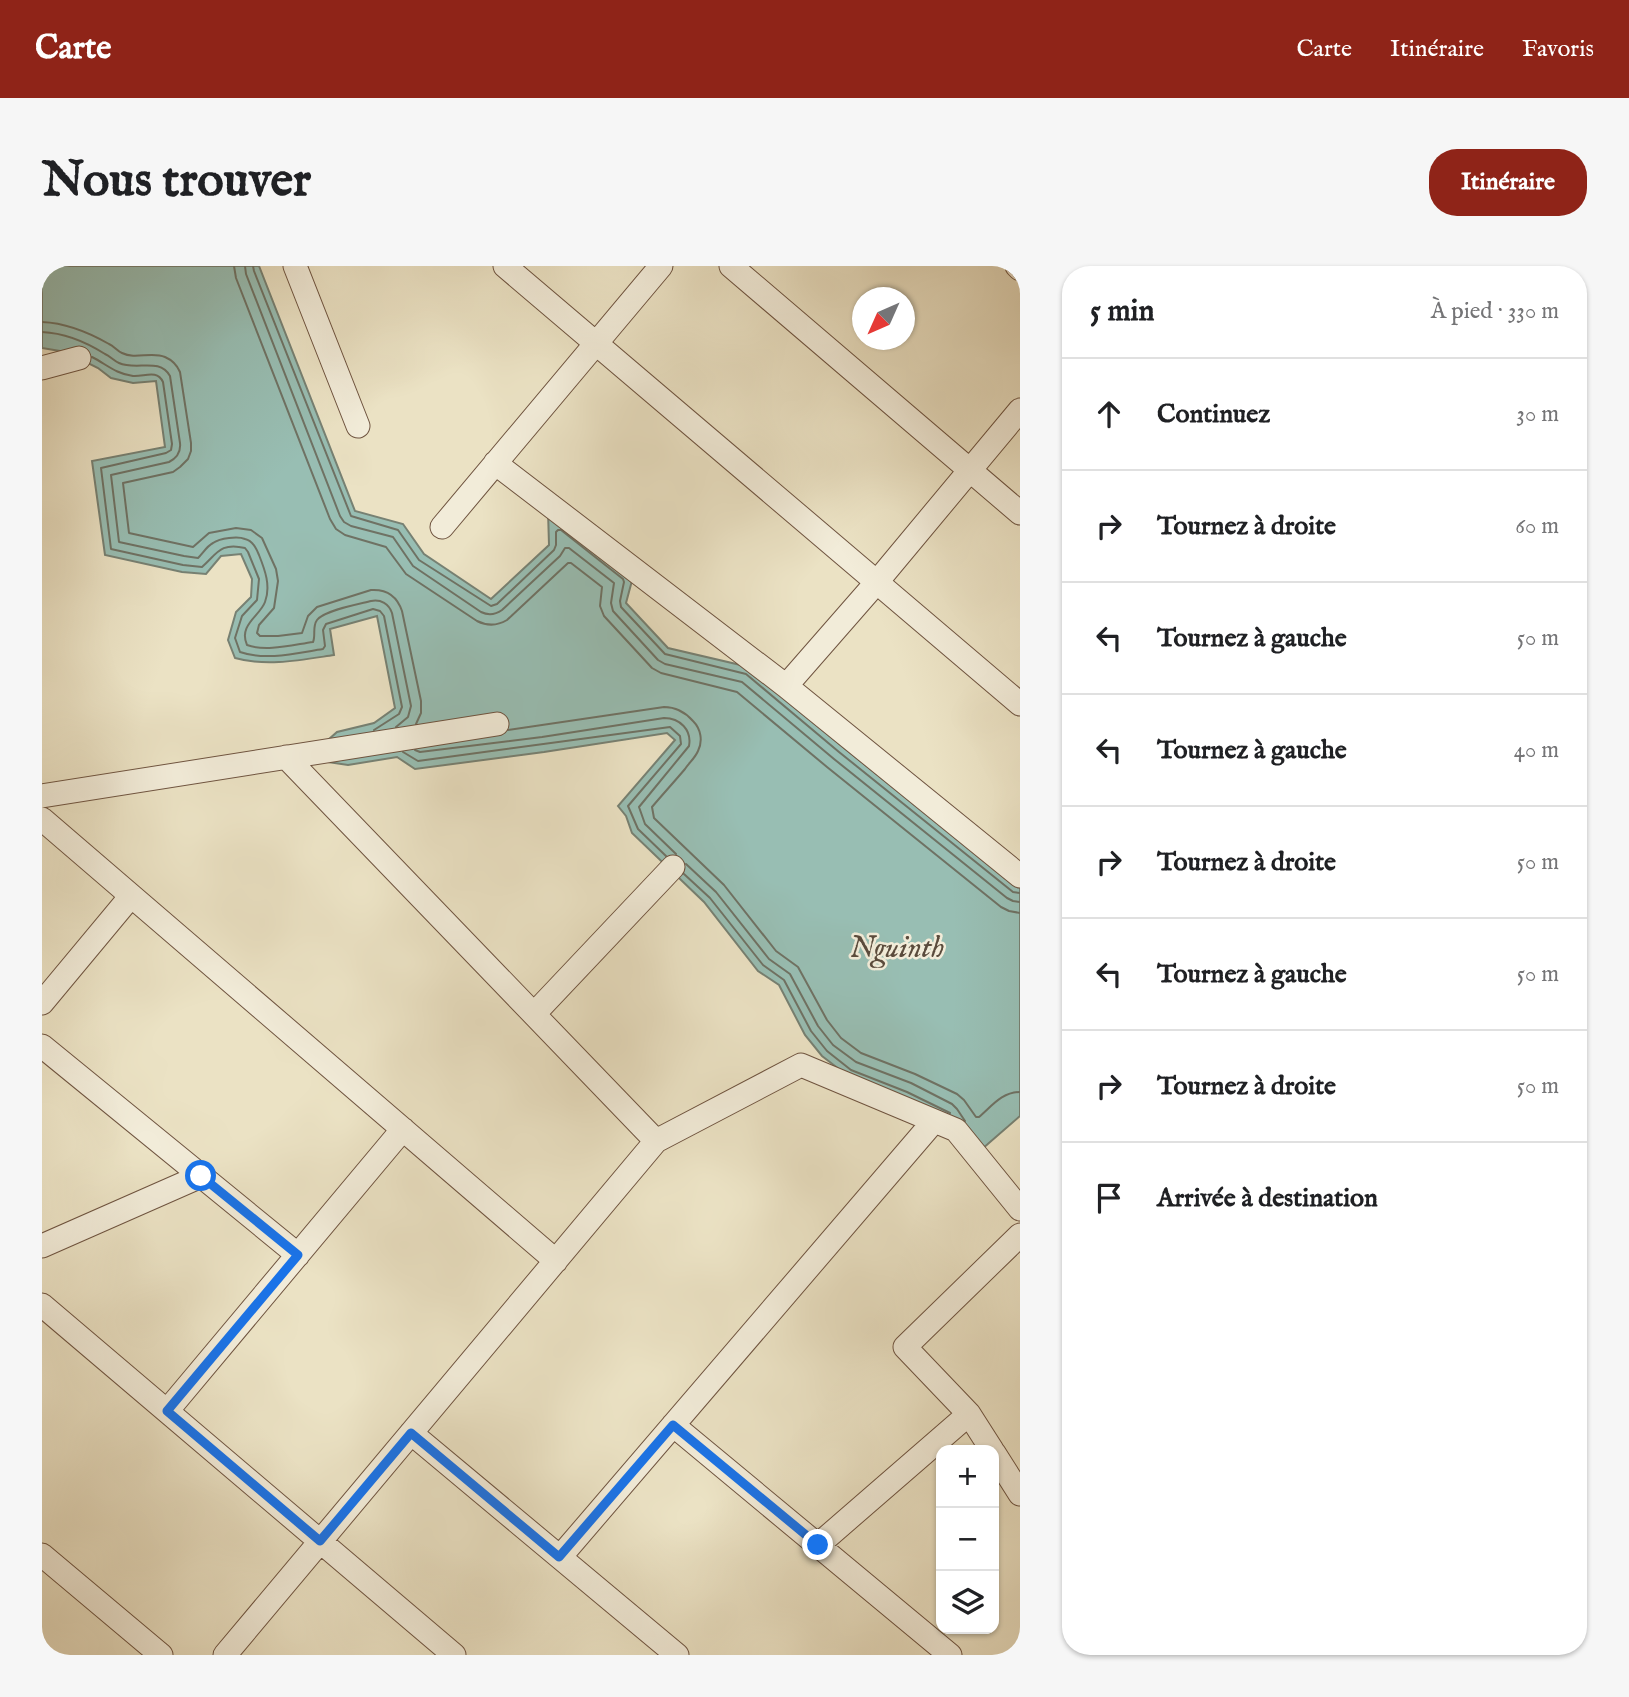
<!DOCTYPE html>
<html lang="fr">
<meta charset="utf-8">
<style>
:root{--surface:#fff;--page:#f6f6f6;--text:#202124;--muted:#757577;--line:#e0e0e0;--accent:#8f2418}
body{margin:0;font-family:"IM FELL English",serif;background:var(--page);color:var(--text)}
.controls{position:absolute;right:21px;bottom:21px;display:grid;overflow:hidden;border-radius:14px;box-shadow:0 2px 5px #0004}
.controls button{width:63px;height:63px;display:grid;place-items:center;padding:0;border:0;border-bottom:2px solid var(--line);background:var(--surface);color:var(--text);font:35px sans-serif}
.compass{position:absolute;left:810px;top:21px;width:63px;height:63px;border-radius:50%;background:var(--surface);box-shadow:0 2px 5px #0004;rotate:225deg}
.stop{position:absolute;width:21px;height:21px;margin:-16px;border:5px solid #1a73e8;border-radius:50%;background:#fff}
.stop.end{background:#1a73e8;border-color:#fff;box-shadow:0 2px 7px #0008}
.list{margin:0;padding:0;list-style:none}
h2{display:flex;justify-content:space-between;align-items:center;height:91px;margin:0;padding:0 28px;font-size:30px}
h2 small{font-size:23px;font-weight:400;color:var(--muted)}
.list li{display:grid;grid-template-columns:46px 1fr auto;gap:21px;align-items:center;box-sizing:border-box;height:112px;padding:0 28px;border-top:2px solid var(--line)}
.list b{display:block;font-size:26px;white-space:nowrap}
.list em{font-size:23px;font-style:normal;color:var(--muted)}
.icon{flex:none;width:38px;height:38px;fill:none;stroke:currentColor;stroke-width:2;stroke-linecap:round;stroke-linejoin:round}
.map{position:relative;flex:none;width:978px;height:1389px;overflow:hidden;border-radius:28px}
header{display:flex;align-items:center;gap:42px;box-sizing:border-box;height:98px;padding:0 35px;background:var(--accent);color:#fff}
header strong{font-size:33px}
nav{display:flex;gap:38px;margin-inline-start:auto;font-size:24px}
.intro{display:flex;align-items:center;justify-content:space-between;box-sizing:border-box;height:168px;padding:0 42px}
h1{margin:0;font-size:49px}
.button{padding:18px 32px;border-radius:28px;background:var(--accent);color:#fff;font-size:24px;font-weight:700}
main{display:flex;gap:42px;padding:0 42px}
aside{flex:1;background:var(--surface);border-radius:28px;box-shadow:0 2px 5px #0004}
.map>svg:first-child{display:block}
</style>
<header>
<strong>Carte</strong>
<nav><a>Carte</a><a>Itinéraire</a><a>Favoris</a></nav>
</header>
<div class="intro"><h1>Nous trouver</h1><a class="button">Itinéraire</a></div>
<main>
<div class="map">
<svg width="978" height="1389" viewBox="0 0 978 1389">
<rect width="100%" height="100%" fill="#ebe2c4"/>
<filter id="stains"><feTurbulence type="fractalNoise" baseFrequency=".00286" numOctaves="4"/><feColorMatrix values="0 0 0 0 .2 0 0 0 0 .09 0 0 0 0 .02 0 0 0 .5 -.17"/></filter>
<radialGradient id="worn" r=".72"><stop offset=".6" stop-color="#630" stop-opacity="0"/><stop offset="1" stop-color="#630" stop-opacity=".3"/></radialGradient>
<path fill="#98beb3" stroke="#778173" stroke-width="2" d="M 0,0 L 217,0 L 313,245 L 361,258 L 382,288 L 449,333 L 507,279 L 506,245 L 591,311 L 584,337 L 626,382 L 707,401 L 801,481 L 978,622 L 978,850 L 940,883 L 806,810 L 780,790 L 763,769 L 737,719 L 716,705 L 662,636 L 590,567 L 584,550 L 576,540 L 633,474 L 625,467 L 502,486 L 373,503 L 355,491 L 306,499 L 279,495 L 277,482 L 295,466 L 332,457 L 353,442 L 335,350 L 288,363 L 292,389 C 259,394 225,401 193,392 L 186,374 L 194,346 L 209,331 L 210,313 L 199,288 L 179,290 L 164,308 L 140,306 L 63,289 L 50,195 L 123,181 L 114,115 L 91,117 L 69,112 L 56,102 L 24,86 L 0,82 Z"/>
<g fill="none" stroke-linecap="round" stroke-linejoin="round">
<path stroke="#6f7264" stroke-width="2" d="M 192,0 L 194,12 L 288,253 L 294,263 L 303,269 L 344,281 L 364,308 L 435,355 C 445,360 455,360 465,354 L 526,297 L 529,297 L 560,321 L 558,340 L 562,350 L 610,402 L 619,407 L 695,426 L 785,501 L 959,641 L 967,645 L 978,647
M 203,0 L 204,8 L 298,250 L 302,256 L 309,260 L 351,271 L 371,300 L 439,346 C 447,350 453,349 460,344 L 518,290 L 523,282 L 527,282 L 572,317 L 569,337 L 571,345 L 616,394 L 623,398 L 700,416 L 792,493 L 965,632 L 971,635 L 978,636
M 211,0 L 212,5 L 309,250 L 356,264 L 377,294 L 449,340 L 455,338 L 512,284 L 514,279 L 514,266 L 516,264 L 519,264 L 581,313 L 582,316 L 578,335 L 579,341 L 623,388 L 704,408 L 797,486 L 971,626 L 978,627
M 0,56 C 24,57 46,66 67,78 C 72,80 75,85 80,87 C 94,94 109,85 123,91 C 130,94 135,99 138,106 L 149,177 L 149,185 L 146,193 L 138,201 L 131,206 L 81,217 L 87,267 L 151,281 L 167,267 L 194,262 L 209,264 L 220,272 L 234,303 L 236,315 L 232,342 L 217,359 L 215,367 L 218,370 L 236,370 L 260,367 L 266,350 L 275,341 L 329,324 C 345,323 355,330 360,345 L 379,435 L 379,447 L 374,458
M 0,66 C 23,67 44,76 63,88 C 68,90 72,95 77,97 C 95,105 117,91 128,110 L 138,177 C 139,186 135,192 127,196 L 69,209 L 77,276 L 142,290 L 156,292 C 161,287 165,280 171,277 C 178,272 196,270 203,273 C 211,275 214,282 217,289 C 223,304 229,320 223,336 C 218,350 196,359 205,379 C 224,386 250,379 271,376 C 274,369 270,361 275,354 C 283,344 317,338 329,335 C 339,333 347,338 350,347 L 369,440 L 366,451 L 354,461
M 50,91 C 64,98 74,108 91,110 C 102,111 115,103 121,116 L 130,178 L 129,184 L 124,187 L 59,202 L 69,283 L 141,299 L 160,301 C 175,288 178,276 203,282 L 206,286 L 217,313 L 215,334 L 200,350 L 193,372 L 198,386 C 224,395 255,387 281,383 L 283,380 L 281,364 L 284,358 L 331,343 L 338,345 L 342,350 L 360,441 L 357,448 L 332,464
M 466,464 L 622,441 C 634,441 643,446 651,455 C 659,463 661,475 656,485 C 653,492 647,497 643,503 C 632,516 621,528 610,541 L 612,552 L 682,619 L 734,685 L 756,701 L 785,754 L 799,772 L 819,787 L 873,808 L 915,828 L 922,834 L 934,851 L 937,851 C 950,840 960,826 978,826
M 373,484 L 378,486 L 500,471 L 622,452 C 638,452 650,464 647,480 L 597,541 L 603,558 L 634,588
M 361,486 L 376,495 L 628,461 L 638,470 L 639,478 L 586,540 L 596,563 L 624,590
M 644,598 L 674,626 L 727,693 L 748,708 L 776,760 L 791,779 L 814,796 L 869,817 L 910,838 L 915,843 L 923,855
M 642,608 L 668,632 L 721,699 L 742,714 L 769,765 L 785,785 L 809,804 L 865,826 L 908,847"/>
<defs>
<path id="minor" d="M 253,0 L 316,160
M 463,0 L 978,438
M 689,0 L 978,247
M 975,0 L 978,3
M 0,102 L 37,92
M 453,197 L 744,420 L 978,610
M 400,261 L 619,0
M 744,420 L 834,317 L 978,144
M 244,491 L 614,875
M 0,530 L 455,458
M 0,553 L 514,995
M 0,737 L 89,630
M 492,748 L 631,601
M 0,780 L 256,989
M 0,980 L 159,910
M 0,1039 L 412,1389
M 125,1145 L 361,863
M 631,1159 L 908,1389
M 369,1167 L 635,1389
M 950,1184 L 927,1148 L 863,1081 L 978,969
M 952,1187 L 978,1228
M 776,1279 L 927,1148
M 0,1289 L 119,1389
M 518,1291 L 892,855
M 183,1389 L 614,875 L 759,799 L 914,864 L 978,943"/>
</defs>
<use href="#minor" stroke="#6f5440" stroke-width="25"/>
<use href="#minor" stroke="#f2ecd9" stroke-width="23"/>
</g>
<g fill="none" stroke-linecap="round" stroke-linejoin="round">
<path stroke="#1a73e8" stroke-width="9" d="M 159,910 L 256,989 L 125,1145 L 278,1275 L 369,1167 L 517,1291 L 631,1159 L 776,1279"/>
</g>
<g text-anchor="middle" stroke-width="5" stroke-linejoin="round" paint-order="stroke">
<g font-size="30" font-style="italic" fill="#5a4b3c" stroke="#f2ecd9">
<text x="855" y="691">Nguinth</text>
</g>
</g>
<rect width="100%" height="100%" filter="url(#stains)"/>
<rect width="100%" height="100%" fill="url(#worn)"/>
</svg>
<div class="controls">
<button>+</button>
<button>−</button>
<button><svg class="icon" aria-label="layers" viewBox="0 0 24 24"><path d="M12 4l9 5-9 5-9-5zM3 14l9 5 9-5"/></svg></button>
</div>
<svg class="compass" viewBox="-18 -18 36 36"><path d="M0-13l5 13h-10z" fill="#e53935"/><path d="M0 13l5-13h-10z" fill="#757577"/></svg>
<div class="stop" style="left:159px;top:910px"></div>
<div class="stop end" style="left:776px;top:1279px"></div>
</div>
<aside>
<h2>5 min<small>À pied · 330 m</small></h2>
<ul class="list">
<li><svg class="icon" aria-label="ahead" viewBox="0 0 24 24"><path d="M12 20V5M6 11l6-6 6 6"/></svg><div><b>Continuez</b></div><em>30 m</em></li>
<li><svg class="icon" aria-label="right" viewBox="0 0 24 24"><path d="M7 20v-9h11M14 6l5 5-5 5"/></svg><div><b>Tournez à droite</b></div><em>60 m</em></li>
<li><svg class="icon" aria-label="left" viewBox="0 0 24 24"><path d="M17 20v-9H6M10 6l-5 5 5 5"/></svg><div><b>Tournez à gauche</b></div><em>50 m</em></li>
<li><svg class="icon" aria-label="left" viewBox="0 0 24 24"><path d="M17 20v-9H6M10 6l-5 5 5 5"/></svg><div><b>Tournez à gauche</b></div><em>40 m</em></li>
<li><svg class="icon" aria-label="right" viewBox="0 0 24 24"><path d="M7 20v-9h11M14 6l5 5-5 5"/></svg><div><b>Tournez à droite</b></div><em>50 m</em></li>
<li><svg class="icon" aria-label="left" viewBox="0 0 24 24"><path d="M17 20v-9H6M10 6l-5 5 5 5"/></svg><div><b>Tournez à gauche</b></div><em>50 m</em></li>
<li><svg class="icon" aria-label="right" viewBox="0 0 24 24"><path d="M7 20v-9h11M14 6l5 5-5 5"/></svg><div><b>Tournez à droite</b></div><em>50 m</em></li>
<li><svg class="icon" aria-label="arrive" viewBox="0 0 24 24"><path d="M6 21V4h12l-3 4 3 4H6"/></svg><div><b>Arrivée à destination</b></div></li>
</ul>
</aside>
</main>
